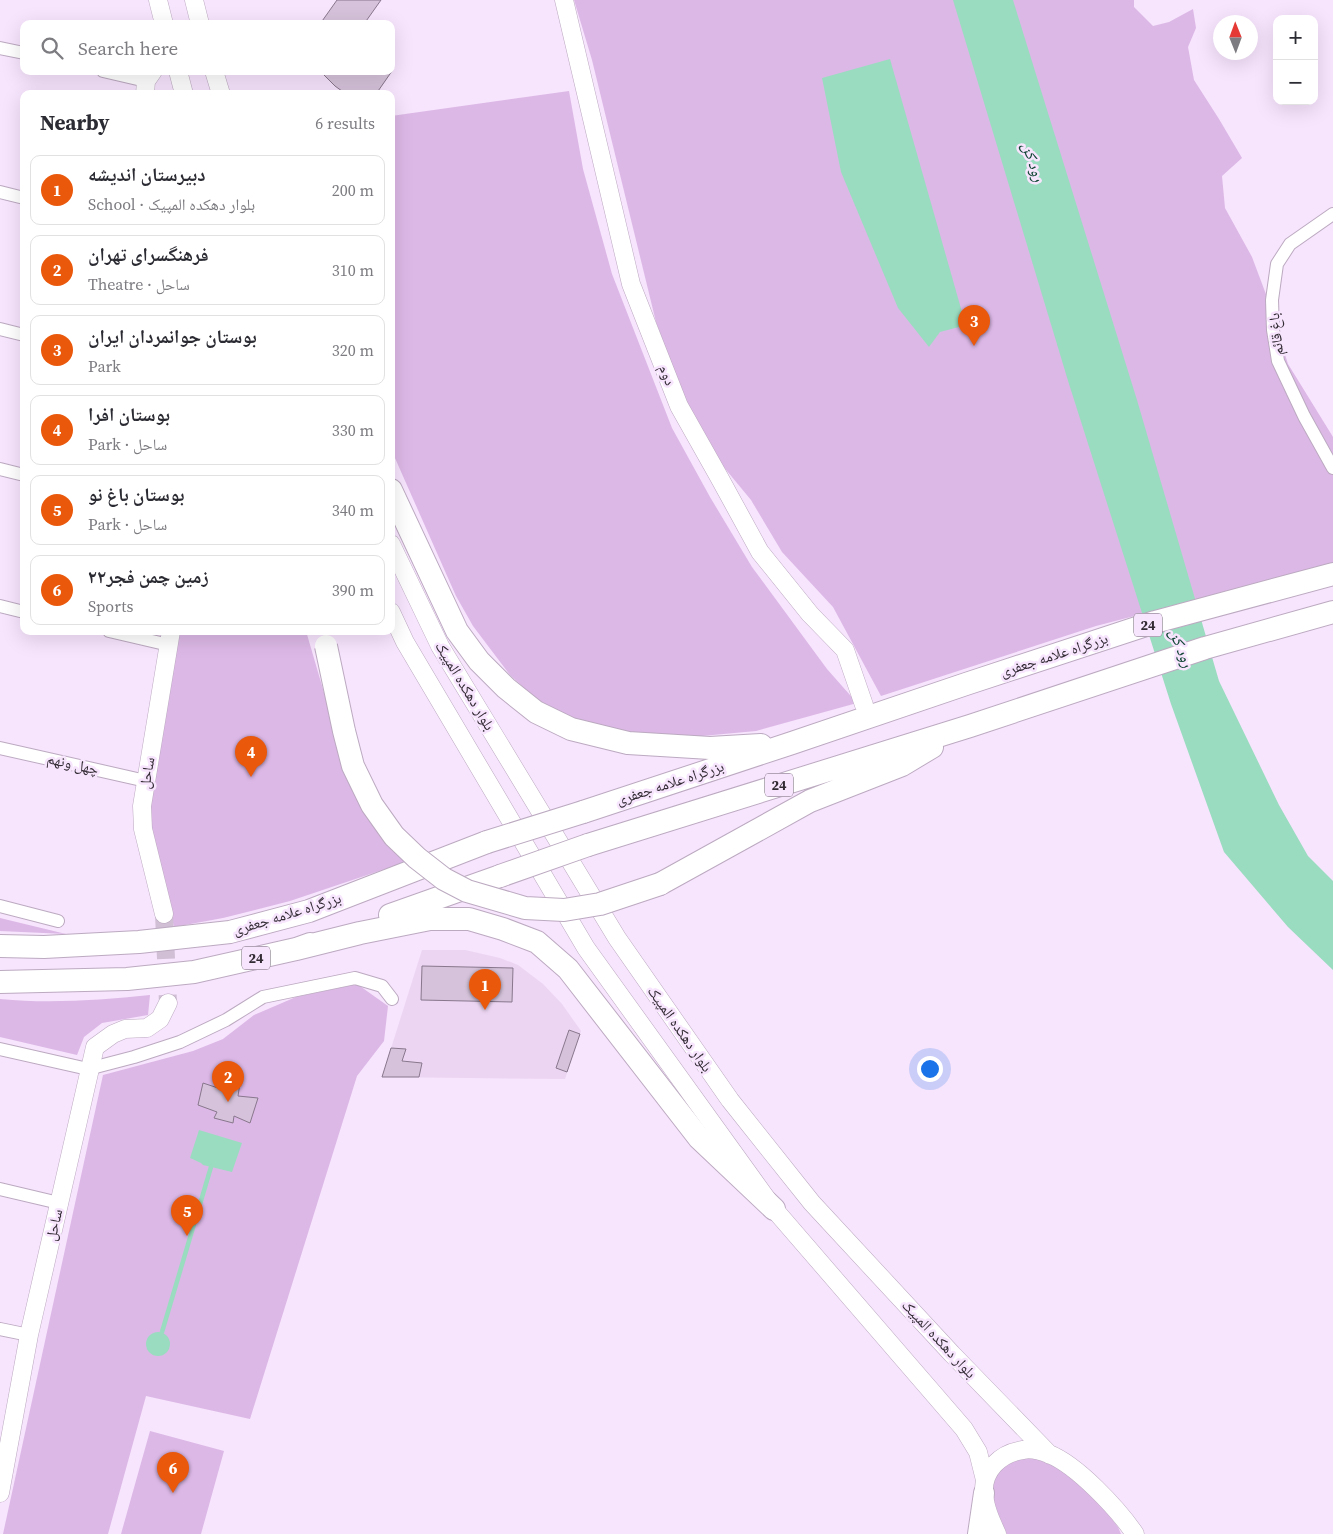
<!DOCTYPE html>
<meta charset="utf-8">
<style>
:root{--surface:#fff;--page:#f2f2f3;--text:#2b2b33;--muted:#7c7c81;--line:#e1e1e2;--accent:#ea580c}
body{margin:0;font-family:"Source Serif 4","Noto Naskh Arabic",serif;background:var(--page);color:var(--text)}
.controls{position:absolute;right:15px;top:15px;display:grid;overflow:hidden;border-radius:10px;box-shadow:0 5px 20px #0002}
.controls button{width:45px;height:45px;display:grid;place-items:center;padding:0;border:0;border-bottom:1px solid var(--line);background:var(--surface);color:var(--text);font:25px sans-serif}
.compass{position:absolute;left:1213px;top:15px;width:45px;height:45px;border-radius:50%;background:var(--surface);box-shadow:0 5px 20px #0002;rotate:359deg}
.you{position:absolute;left:929px;top:1068px;width:18px;height:18px;margin:-12px;border:4px solid #fff;border-radius:50%;background:#1a73e8;box-shadow:0 0 0 8px #1a73e833}
.badge{display:grid;place-items:center;width:32px;height:32px;border-radius:50%;background:var(--accent);color:#fff;font-size:16px;font-weight:700}
.pin{position:absolute;translate:-50% -41px;filter:drop-shadow(0 1px 2px #0008)}
.pin::after{content:'';position:absolute;top:26px;width:18px;height:15px;background:inherit;clip-path:polygon(0 0,100% 0,50% 100%)}
.list{margin:0;padding:0;list-style:none}
h2{display:flex;justify-content:space-between;align-items:center;height:65px;margin:0;padding:0 20px;font-size:21px}
h2 small{font-size:16px;font-weight:400;color:var(--muted)}
.list li{display:grid;grid-template-columns:32px 1fr auto;gap:15px;align-items:center;box-sizing:border-box;height:70px;margin:0 10px 10px;padding:0 10px;border:1px solid var(--line);border-radius:10px}
.list b{display:block;font-size:19px;white-space:nowrap}
.list p{margin:0;font-size:16px;white-space:nowrap;color:var(--muted)}
.list em{font-size:16px;font-style:normal;color:var(--muted)}
.icon{flex:none;width:28px;height:28px;fill:none;stroke:currentColor;stroke-width:2;stroke-linecap:round;stroke-linejoin:round}
.map{position:relative;flex:none;width:1333px;height:1534px;overflow:hidden}
.search{position:absolute;background:var(--surface);box-shadow:0 5px 20px #0002;left:20px;top:20px;width:375px;height:55px;display:flex;align-items:center;gap:12px;box-sizing:border-box;padding:0 18px;border-radius:10px;color:var(--muted);font-size:19px}
.panel{position:absolute;background:var(--surface);box-shadow:0 5px 20px #0002;left:20px;top:90px;width:375px;height:545px;border-radius:10px}
.map>svg:first-child{display:block}
</style>
<div class="map">
<svg width="1333" height="1534" viewBox="0 0 1333 1534">
<rect width="100%" height="100%" fill="#f7e4fd"/>
<path fill="#ecd5f2" d="M 422,950 L 465,950 L 500,958 L 518,965 L 543,984 L 562,1004 L 581,1031 L 565,1079 L 382,1077 Z"/>
<path fill="#dcb8e6" d="M 574,0 L 1134,0 L 1134,7 L 1153,26 L 1169,22 L 1193,9 L 1196,28 L 1188,47 L 1194,80 L 1219,119 L 1242,158 L 1222,176 L 1225,208 L 1252,257 L 1267,297 L 1288,364 L 1333,437 L 1333,564 L 1096,626 L 881,696 L 833,607 L 782,552 L 751,500 L 708,448 L 682,396 L 656,322 L 592,60 Z
M 569,91 L 583,169 L 612,274 L 672,428 L 710,497 L 752,567 L 827,669 L 857,703 L 756,731 L 702,736 L 644,736 L 597,728 L 546,708 L 510,675 L 473,626 L 456,596 L 391,449 L 391,116 Z
M 178,631 L 306,631 L 346,768 L 406,862 L 290,901 L 223,918 L 174,927 L 147,811 Z
M 0,918 L 66,934 L 0,931 Z
M 357,984 L 388,1006 L 384,1041 L 357,1076 L 250,1419 L 146,1396 L 108,1534 L 3,1534 L 103,1075 L 193,1051 L 223,1039 L 254,1015 L 296,997 Z
M 150,995 L 148,1015 L 102,1023 L 84,1037 L 77,1055 L 0,1037 L 0,999 C 50,1004 100,1000 150,995 Z
M 150,1431 L 224,1451 L 201,1534 L 121,1534 Z
M 1026,1457 L 1039,1458 L 1054,1464 L 1097,1499 L 1118,1527 L 1121,1534 L 1007,1534 C 999,1520 987,1492 996,1476 C 1001,1465 1014,1460 1026,1457 Z"/>
<path fill="#9adcc0" d="M 953,0 L 1013,0 L 1137,400 L 1219,681 L 1279,805 L 1308,856 L 1333,881 L 1333,970 L 1288,927 L 1224,852 L 1171,704 L 1069,384 Z
M 890,59 L 962,312 L 959,327 L 940,332 L 929,347 L 898,308 L 841,172 L 822,78 Z
M 199,1130 L 242,1143 L 232,1172 L 203,1165 L 201,1163 L 190,1158 Z
M146 1344a12 12 0 1 1 24 0a12 12 0 1 1-24 0Z"/>
<g fill="none" stroke-linecap="round" stroke-linejoin="round">
<path stroke="#9adcc0" stroke-width="4.5" d="M 162,1332 L 211,1167"/>
</g>
<path fill="#d6c3db" stroke="#88778d" d="M 337,0 L 381,0 L 364,24 L 320,24 Z
M 320,71 L 392,71 L 376,94 L 346,94 L 335,86 Z
M 422,966 L 513,968 L 512,1002 L 421,1000 Z
M 569,1030 L 580,1034 L 567,1072 L 556,1068 Z
M 391,1048 L 406,1049 L 402,1061 L 422,1063 L 419,1077 L 382,1077 Z
M 228,1079 L 240,1083 L 238,1096 L 258,1098 L 250,1123 L 234,1116 L 233,1123 L 214,1118 L 217,1112 L 198,1105 L 203,1083 L 224,1090 Z"/>
<g fill="none" stroke-linecap="round" stroke-linejoin="round">
<path stroke="#d0bfd5" stroke-width="18" stroke-dasharray="18 9" stroke-linecap="butt" d="M 164,914 L 168,1003"/>
<defs>
<path id="street" d="M 0,48 L 24,53
M 103,71 L 146,81
M 0,192 L 24,198
M 1333,214 L 1290,244 L 1277,264 L 1272,300 L 1273,330 L 1278,361 L 1304,416 L 1333,468
M 0,329 L 24,335
M 0,469 L 24,475
M 0,606 L 24,612
M 109,631 L 169,645
M 0,748 L 146,781
M 0,906 L 58,921
M 0,1049 L 88,1069 L 134,1057 L 180,1042 L 226,1020 L 263,997 L 355,978 L 382,986 L 392,999
M 0,1189 L 59,1203
M 0,1329 L 29,1335"/>
<path id="secondary" d="M 158,0 L 164,24
M 194,0 L 200,24
M 564,0 L 631,284 L 679,406 L 719,477 L 760,552 L 810,614 L 845,650 L 864,705
M 178,71 L 184,94
M 214,71 L 221,94
M 145,94 L 146,81 L 153,71
M 391,544 L 440,646 L 617,938 L 730,1100 L 812,1203 L 952,1354 L 1050,1455
M 391,612 L 405,642 L 586,948 L 774,1209 L 964,1429 L 978,1452 L 985,1480
M 164,914 L 143,829 L 142,806 L 171,631
M 0,1493 L 29,1335 L 95,1047 L 113,1034 L 125,1029 L 147,1028 L 160,1019 L 168,1003
M 997,1534 C 991,1521 985,1508 984,1494 C 982,1471 1000,1453 1023,1450 C 1031,1448 1041,1451 1049,1454 C 1077,1465 1118,1509 1135,1534"/>
<path id="primary" d="M 978,1534 L 984,1493"/>
<path id="highway" d="M 391,490 L 457,631 L 479,661 L 506,688 L 536,712 L 571,729 L 628,743 L 710,748 L 761,745
M 583,812 L 792,743 L 966,684 L 1155,622 L 1333,574
M 588,845 L 970,726 L 1205,648 L 1333,612
M 660,884 L 810,801 L 902,765 L 932,747
M 390,915 L 500,876
M 0,946 L 44,947 L 139,942 L 230,932 L 309,911 L 487,842
M 296,949 L 360,933 L 430,919 L 469,919 L 503,929 L 537,942 L 568,969 L 699,1138 L 774,1209
M 0,982 L 127,979 L 194,972 L 296,949 L 310,944"/>
</defs>
<use href="#street" stroke="#bcaac1" stroke-width="14"/>
<use href="#secondary" stroke="#bcaac1" stroke-width="19"/>
<use href="#primary" stroke="#bcaac1" stroke-width="22"/>
<use href="#highway" stroke="#bcaac1" stroke-width="24"/>
<use href="#street" stroke="#fff" stroke-width="12"/>
<use href="#secondary" stroke="#fff" stroke-width="18"/>
<use href="#primary" stroke="#fff" stroke-width="20"/>
<use href="#highway" stroke="#fff" stroke-width="22"/>
<defs>
<path id="highway-bridge" d="M 326,646 L 344,731 L 353,766 L 372,805 L 394,836 L 417,858 L 444,879 L 467,891 L 525,908 L 564,910 L 600,904 L 660,884
M 487,842 L 583,812
M 500,876 L 588,845"/>
</defs>
<use href="#highway-bridge" stroke="#bcaac1" stroke-width="24" stroke-linecap="butt"/>
<use href="#highway-bridge" stroke="#fff" stroke-width="22"/>
</g>
<g text-anchor="middle" stroke-width="5" stroke-linejoin="round" paint-order="stroke">
<g fill="#f7e4fd" stroke="#6d6270" stroke-width="1">
<rect x="1134" y="613.5" width="28" height="23" rx="4"/>
<rect x="765" y="773.5" width="28" height="23" rx="4"/>
<rect x="242" y="946.5" width="28" height="23" rx="4"/>
</g>
<g font-size="14" font-weight="bold" fill="#322b34">
<text x="1148" y="630">24</text>
<text x="779" y="790">24</text>
<text x="256" y="963">24</text>
</g>
<g font-size="15" fill="#322b34" stroke="#f7e4fd">
<text transform="translate(1276 334) rotate(-96)" y="5">باغ قائم</text>
<text transform="translate(667 375) rotate(68)" y="5">دوم</text>
<text transform="translate(1054 655) rotate(-18)" y="5">بزرگراه علامه جعفری</text>
<text transform="translate(465 686) rotate(59)" y="5">بلوار دهکده المپیک</text>
<text transform="translate(73 764) rotate(13)" y="5">چهل ونهم</text>
<text transform="translate(147 773) rotate(-81)" y="5">ساحل</text>
<text transform="translate(670 783) rotate(-18)" y="5">بزرگراه علامه جعفری</text>
<text transform="translate(287 914) rotate(-17)" y="5">بزرگراه علامه جعفری</text>
<text transform="translate(680 1029) rotate(55)" y="5">بلوار دهکده المپیک</text>
<text transform="translate(54 1225) rotate(-77)" y="5">ساحل</text>
<text transform="translate(939 1339) rotate(47)" y="5">بلوار دهکده المپیک</text>
</g>
<g font-size="16" font-style="italic" fill="#104634" stroke="#f7e4fd">
<text transform="translate(1034 162) rotate(72)" y="6">رود کن</text>
<text transform="translate(1182 648) rotate(69)" y="6">رود کن</text>
</g>
</g>
</svg>
<div class="controls">
<button>+</button>
<button>−</button>
</div>
<svg class="compass" viewBox="-18 -18 36 36"><path d="M0-13l5 13h-10z" fill="#e53935"/><path d="M0 13l5-13h-10z" fill="#7c7c81"/></svg>
<div class="you"></div>
<div class="pin badge" style="left:485px;top:1010px">1</div>
<div class="pin badge" style="left:228px;top:1102px">2</div>
<div class="pin badge" style="left:974px;top:346px">3</div>
<div class="pin badge" style="left:251px;top:777px">4</div>
<div class="pin badge" style="left:187px;top:1236px">5</div>
<div class="pin badge" style="left:173px;top:1493px">6</div>
<div class="search"><svg class="icon" aria-label="search" viewBox="0 0 24 24"><circle cx="10" cy="10" r="6"/><path d="M15 15l6 6"/></svg>Search here</div>
<section class="panel">
<h2>Nearby<small>6 results</small></h2>
<ul class="list">
<li><span class="badge">1</span><div><b>دبیرستان اندیشه</b><p>School · بلوار دهکده المپیک</p></div><em>200 m</em></li>
<li><span class="badge">2</span><div><b>فرهنگسرای تهران</b><p>Theatre · ساحل</p></div><em>310 m</em></li>
<li><span class="badge">3</span><div><b>بوستان جوانمردان ایران</b><p>Park</p></div><em>320 m</em></li>
<li><span class="badge">4</span><div><b>بوستان افرا</b><p>Park · ساحل</p></div><em>330 m</em></li>
<li><span class="badge">5</span><div><b>بوستان باغ نو</b><p>Park · ساحل</p></div><em>340 m</em></li>
<li><span class="badge">6</span><div><b>زمین چمن فجر۲۲</b><p>Sports</p></div><em>390 m</em></li>
</ul>
</section>
</div>
